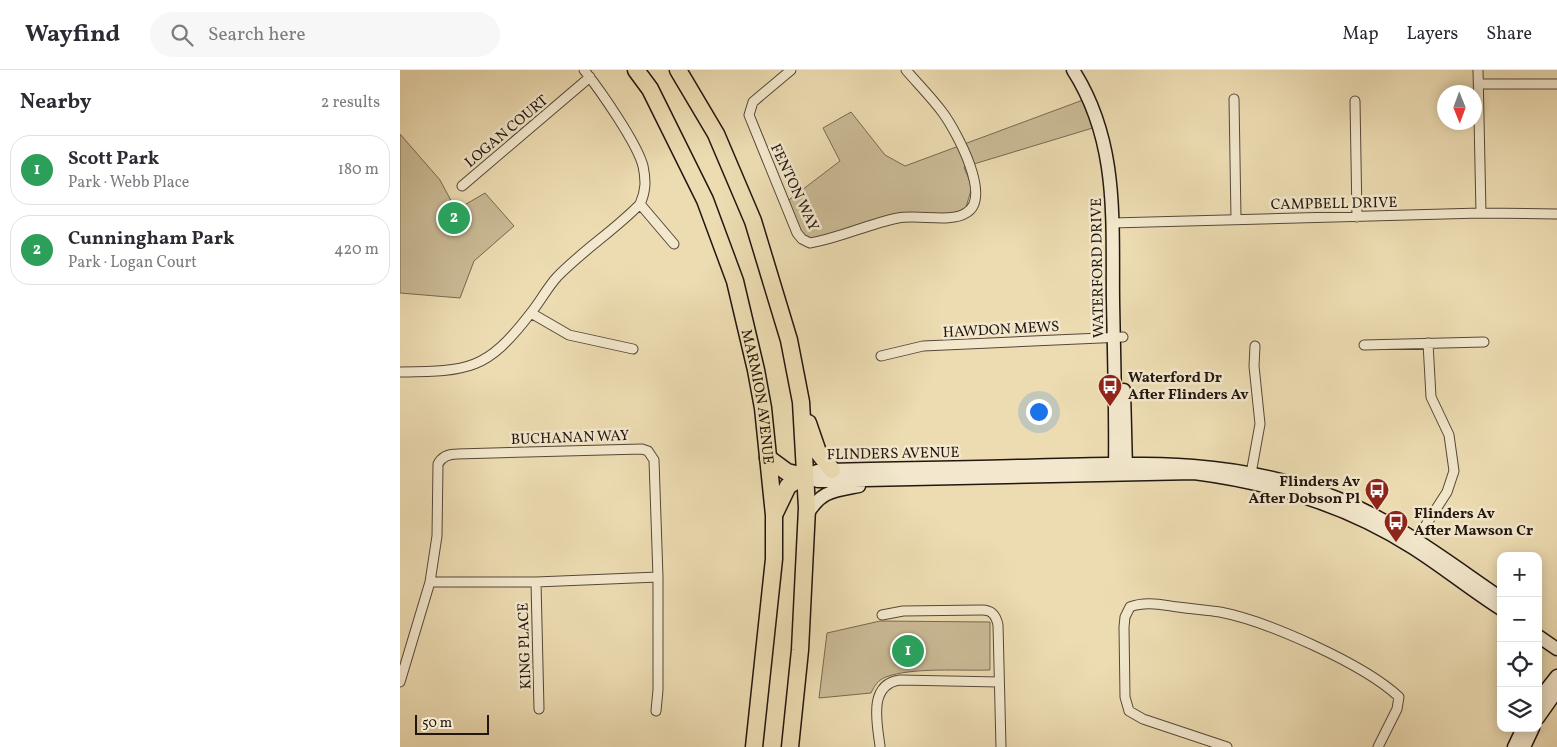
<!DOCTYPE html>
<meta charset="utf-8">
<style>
:root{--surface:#fff;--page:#f7f7f7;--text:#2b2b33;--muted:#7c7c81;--line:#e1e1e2;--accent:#111827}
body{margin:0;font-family:Vollkorn,serif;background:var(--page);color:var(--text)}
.controls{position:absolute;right:15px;bottom:15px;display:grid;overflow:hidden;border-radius:10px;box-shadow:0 2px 12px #0003}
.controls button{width:45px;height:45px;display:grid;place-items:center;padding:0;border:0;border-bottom:1px solid var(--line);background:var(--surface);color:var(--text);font:25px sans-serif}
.compass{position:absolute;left:1037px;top:15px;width:45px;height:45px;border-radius:50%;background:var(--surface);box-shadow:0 2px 12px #0003;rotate:179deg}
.scale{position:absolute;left:15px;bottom:12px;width:74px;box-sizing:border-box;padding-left:5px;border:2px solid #221710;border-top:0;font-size:14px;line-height:18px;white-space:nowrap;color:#221710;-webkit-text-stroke:4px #f3e8cd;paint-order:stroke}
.you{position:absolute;left:638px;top:341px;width:18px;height:18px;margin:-12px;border:4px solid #fff;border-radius:50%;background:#1a73e8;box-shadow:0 0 0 8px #1a73e833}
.badge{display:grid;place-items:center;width:32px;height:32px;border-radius:50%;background:var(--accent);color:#fff;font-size:16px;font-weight:700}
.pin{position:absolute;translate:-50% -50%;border:2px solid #fff;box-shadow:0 1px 5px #0006}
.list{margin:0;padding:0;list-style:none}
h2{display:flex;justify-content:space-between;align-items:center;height:65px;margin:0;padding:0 20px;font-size:21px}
h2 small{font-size:16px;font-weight:400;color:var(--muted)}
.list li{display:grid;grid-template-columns:32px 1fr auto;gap:15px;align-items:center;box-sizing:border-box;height:70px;margin:0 10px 10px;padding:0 10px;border:1px solid var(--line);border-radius:20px}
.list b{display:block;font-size:19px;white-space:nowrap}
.list p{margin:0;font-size:16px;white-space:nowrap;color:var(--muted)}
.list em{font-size:16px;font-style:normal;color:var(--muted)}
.icon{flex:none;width:28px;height:28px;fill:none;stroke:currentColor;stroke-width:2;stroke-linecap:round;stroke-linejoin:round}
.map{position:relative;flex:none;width:1157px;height:677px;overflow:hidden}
header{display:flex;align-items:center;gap:30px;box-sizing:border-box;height:70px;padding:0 25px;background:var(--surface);border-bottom:1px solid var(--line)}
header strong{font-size:24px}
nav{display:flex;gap:28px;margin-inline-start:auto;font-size:18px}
.search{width:350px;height:45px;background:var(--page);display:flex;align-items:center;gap:12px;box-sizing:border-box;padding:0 18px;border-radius:28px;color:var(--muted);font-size:19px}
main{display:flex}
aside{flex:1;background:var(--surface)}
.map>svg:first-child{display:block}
</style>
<header>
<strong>Wayfind</strong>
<div class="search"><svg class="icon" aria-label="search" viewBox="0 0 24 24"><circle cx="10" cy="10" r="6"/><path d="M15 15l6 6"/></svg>Search here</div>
<nav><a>Map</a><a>Layers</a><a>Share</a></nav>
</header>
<main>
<aside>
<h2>Nearby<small>2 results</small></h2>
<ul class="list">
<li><span class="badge" style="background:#2e9e5b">1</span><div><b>Scott Park</b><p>Park · Webb Place</p></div><em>180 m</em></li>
<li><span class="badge" style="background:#2e9e5b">2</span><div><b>Cunningham Park</b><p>Park · Logan Court</p></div><em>420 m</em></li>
</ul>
</aside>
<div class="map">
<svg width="1157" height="677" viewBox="0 0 1157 677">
<rect width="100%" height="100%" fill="#eddcb2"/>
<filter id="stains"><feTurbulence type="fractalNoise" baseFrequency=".004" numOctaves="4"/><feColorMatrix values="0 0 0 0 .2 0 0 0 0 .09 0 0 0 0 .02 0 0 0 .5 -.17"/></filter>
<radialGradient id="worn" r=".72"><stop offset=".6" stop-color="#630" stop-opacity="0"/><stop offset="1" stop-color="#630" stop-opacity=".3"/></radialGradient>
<path fill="#cabb96" stroke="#766953" d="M 683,30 L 696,57 L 564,97 L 572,117 L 566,137 L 549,147 L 494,144 L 406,172 L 385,133 L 440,91 L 423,58 L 451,42 L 485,85 L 505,96 Z
M 0,64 L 40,110 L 56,140 L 85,123 L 114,156 L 74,191 L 60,228 L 0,223 Z
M 480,551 L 590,552 L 590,600 C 562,601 512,597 486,607 C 478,610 475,615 471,623 L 419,628 L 427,563 Z"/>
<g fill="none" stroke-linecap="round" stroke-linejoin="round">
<defs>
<path id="street" d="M 391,0 L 353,32 L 349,45 L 397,163 L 402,169 L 410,173 C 440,168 468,154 498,148 C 517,144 551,153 566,143 C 593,128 556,61 543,43 C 532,28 518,14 506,0
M 1078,0 L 1081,143
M 1079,14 L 1157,14
M 834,29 L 836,148
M 955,31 L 957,147
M 62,116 L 190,7
M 240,134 L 274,174
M 712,153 L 1081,143 L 1157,144
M 131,243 L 169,265 L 233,279
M 964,275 L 1084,272
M 481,286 L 523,276 L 723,267
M 0,302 C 69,301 86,301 130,244 C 140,232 147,218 157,207 C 183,180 215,160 240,134 C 246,121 246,110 243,96 C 237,73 200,20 184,0
M 850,409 L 860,354 L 854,296 L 855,276
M 1013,475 L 1047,422 L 1054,401 L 1049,365 L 1031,327 L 1028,273
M 136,512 L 139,639
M 482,545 L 503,541 L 582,540 C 592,540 596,545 598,555 L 601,677
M 0,612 L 30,512 L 37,466 L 38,394 C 42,386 49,384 57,384 L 242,379 L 248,381 L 254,390 L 258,507 L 136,512 L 30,512
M 256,641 L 258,620 L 258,507
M 480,676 C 477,653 468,614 500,610 L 599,612
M 827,677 L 743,649 L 729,641 L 725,627 L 724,557 L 725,547 L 730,537 C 746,531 762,535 778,537 C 792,539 806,540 820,542 C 867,551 964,594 999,627 L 997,639 L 978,677"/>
<path id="secondary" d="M 673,0 C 719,72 712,150 713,231 C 714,288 716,345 715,401
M 724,320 L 726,400
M 404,406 L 418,411 L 794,403 C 872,413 946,435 1013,478 C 1043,497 1071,520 1101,539
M 404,406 L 417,401 L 432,400 C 495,398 557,398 620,396 C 732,393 830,386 937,428 C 997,452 1048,492 1101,528
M 406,446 C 421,421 432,421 459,416
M 1138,566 L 1157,579
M 1138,630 L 1157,606
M 1138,648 L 1157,621
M 1114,677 L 1123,658
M 1124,677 L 1133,658"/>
<g id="highway">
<path id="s1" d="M 236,0 L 250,19 L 305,130 L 335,211 L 356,300 L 363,338 L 374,445 L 374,489 L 354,677"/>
<path d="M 278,0 L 316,64 L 353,151 L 389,270 L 401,332 L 407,438 L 400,580 L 390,677"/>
<path d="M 408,353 L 418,382 L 432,400"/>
<path d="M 368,388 L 387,402 L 404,406"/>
<path d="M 375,443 L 388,416 L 404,406"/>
</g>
</defs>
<use href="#street" stroke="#554838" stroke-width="11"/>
<use href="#secondary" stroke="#221710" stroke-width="15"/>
<use href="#highway" stroke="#221710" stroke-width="19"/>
<use href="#street" stroke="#f3e8cd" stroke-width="9"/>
<use href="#secondary" stroke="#f3e8cd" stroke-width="12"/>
<use href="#highway" stroke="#eddcb2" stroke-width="16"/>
</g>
<defs>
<symbol id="bus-pin" viewBox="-11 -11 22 30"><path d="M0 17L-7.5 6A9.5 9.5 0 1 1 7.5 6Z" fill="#8f2418" stroke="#f3e8cd"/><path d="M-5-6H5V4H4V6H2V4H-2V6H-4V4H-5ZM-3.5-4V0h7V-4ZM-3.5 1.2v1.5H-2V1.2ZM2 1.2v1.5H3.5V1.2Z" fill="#fff"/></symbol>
</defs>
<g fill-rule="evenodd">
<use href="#bus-pin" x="696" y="302" width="28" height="38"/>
<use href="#bus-pin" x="963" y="406" width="28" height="38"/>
<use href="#bus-pin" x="982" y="438" width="28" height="38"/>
</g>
<g text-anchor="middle" stroke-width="5" stroke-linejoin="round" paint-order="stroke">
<g font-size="15" fill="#221710" stroke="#f3e8cd">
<text transform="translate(106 61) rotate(-40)" y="5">LOGAN COURT</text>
<text transform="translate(395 117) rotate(65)" y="5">FENTON WAY</text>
<text transform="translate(934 133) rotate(-1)" y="5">CAMPBELL DRIVE</text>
<text transform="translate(697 198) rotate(-91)" y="5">WATERFORD DRIVE</text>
<text transform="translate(601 259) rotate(-3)" y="5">HAWDON MEWS</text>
<text dy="5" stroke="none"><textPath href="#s1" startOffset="352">MARMION AVENUE</textPath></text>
<text transform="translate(170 367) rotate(-2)" y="5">BUCHANAN WAY</text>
<text transform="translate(493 383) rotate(-1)" y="5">FLINDERS AVENUE</text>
<text transform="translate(124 576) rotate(-92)" y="5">KING PLACE</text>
</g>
<g font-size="15" font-weight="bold" fill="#221710" stroke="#f3e8cd" text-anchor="start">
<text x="728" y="312">Waterford Dr<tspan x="728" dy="17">After Flinders Av</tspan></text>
<text x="960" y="416" text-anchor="end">Flinders Av<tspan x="960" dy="17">After Dobson Pl</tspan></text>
<text x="1014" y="448">Flinders Av<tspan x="1014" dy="17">After Mawson Cr</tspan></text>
</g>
</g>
<rect width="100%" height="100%" filter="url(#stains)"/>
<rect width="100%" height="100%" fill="url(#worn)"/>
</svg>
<div class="controls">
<button>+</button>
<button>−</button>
<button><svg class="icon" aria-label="locate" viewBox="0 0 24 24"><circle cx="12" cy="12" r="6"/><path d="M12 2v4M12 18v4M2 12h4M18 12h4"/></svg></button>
<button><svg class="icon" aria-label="layers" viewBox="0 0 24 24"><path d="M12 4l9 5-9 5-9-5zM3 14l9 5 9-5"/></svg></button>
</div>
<svg class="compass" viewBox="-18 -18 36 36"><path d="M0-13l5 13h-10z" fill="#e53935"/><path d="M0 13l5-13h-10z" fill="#7c7c81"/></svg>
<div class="scale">50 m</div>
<div class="you"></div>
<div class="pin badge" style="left:508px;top:581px;background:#2e9e5b">1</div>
<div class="pin badge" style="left:54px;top:148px;background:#2e9e5b">2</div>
</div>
</main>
